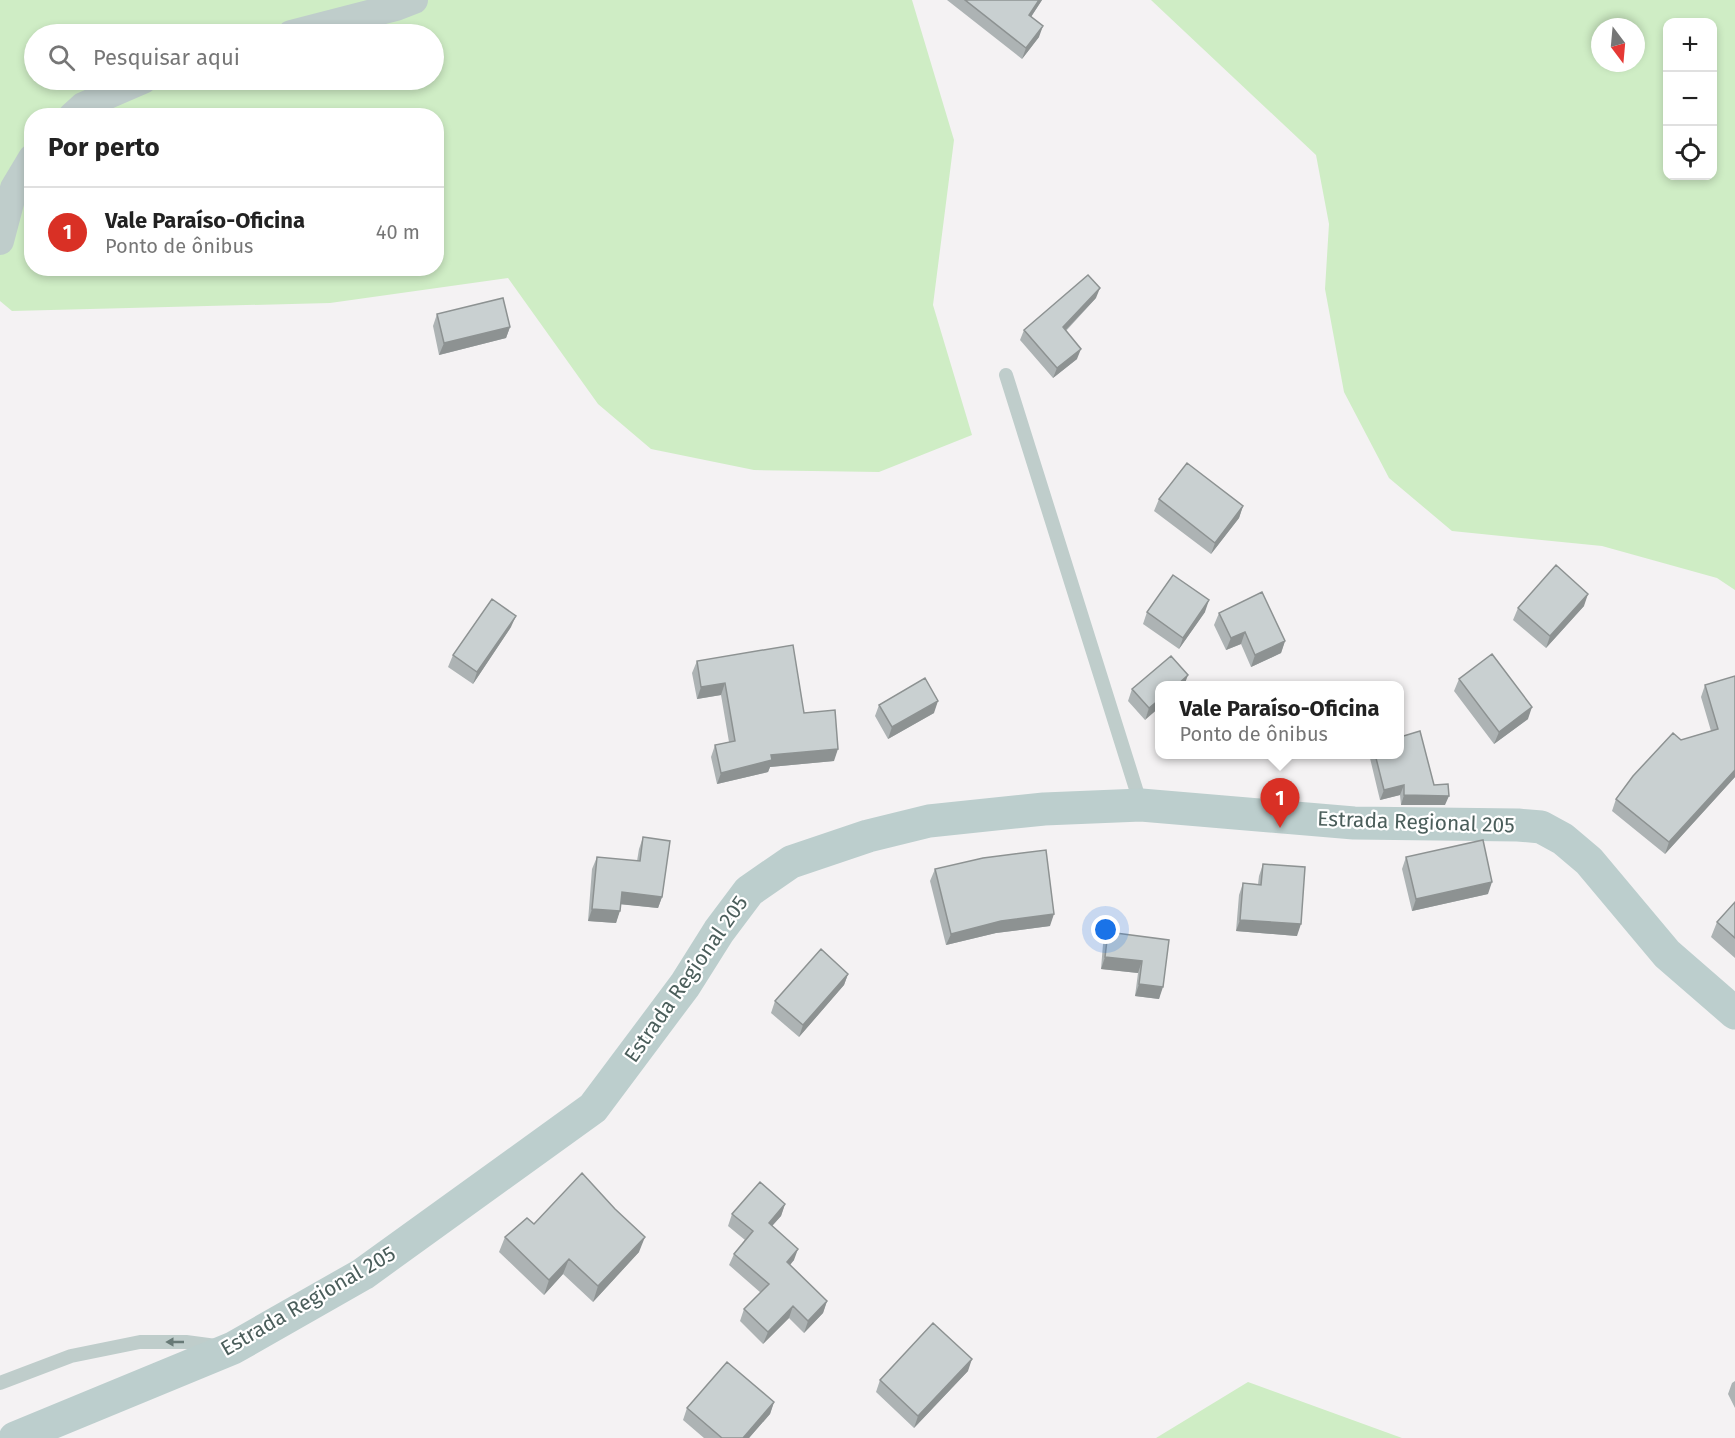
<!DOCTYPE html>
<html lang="pt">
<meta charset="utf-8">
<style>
:root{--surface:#fff;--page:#f2f2f2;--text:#222;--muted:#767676;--line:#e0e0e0;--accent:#d93025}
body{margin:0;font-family:"Fira Sans",sans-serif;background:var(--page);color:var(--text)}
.controls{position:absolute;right:18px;top:18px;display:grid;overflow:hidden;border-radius:12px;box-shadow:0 3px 9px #0003}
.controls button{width:54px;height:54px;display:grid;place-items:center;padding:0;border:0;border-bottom:2px solid var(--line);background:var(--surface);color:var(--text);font:30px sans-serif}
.compass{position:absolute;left:1591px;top:18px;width:54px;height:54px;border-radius:50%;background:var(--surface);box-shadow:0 3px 9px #0003;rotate:164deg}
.you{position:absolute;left:1106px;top:930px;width:21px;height:21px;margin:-15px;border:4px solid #fff;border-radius:50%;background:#1a73e8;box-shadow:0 0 0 9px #1a73e833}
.badge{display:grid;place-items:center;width:39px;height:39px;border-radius:50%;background:var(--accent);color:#fff;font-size:20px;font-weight:700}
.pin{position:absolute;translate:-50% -50px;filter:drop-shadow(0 2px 3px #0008)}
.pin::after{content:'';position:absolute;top:32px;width:21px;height:18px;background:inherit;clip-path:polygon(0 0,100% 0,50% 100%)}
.popup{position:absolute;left:1155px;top:681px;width:249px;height:78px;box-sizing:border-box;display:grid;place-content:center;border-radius:12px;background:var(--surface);filter:drop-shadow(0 2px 4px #0005);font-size:20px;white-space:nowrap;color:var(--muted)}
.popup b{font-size:22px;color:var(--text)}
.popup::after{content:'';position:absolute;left:50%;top:100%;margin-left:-12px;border:12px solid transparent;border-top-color:var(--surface)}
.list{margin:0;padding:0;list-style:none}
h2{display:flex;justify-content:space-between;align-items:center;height:78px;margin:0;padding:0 24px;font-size:26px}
h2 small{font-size:20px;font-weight:400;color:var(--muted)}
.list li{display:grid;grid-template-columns:39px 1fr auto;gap:18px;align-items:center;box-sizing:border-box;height:90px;padding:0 24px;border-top:2px solid var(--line)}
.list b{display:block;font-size:22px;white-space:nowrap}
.list p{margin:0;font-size:20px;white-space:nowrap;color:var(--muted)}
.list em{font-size:20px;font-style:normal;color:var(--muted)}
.icon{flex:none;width:33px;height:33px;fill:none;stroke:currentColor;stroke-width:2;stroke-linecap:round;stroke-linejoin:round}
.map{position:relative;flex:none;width:1735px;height:1438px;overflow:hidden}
.search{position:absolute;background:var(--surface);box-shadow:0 3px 9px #0003;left:24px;top:24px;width:420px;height:66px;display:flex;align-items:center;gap:15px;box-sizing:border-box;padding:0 21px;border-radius:33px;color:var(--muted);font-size:22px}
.panel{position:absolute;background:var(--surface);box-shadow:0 3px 9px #0003;left:24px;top:108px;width:420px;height:168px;border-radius:24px}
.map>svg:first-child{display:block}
</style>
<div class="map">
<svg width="1735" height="1438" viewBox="0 0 1735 1438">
<rect width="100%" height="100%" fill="#f4f2f3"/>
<path fill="#cfedc5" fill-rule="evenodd" d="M 0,0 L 912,0 L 954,140 L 933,305 L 972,435 L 879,472 L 754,470 L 651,449 L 598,404 L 508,278 L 330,303 L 12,311 L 0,301 ZM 34,34 L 434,34 L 434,80 L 34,80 ZM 32,116 L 436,116 L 436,268 L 32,268 Z
M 1151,0 L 1735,0 L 1735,590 L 1717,578 L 1602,546 L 1452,531 L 1389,478 L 1344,392 L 1325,289 L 1329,224 L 1316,155 ZM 1712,22 L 1712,176 L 1668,176 L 1668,22 ZM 1600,27 L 1636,27 L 1636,63 L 1600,63 Z
M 1248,1382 L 1402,1438 L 1156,1438 Z"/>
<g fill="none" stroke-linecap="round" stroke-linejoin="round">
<path stroke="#bfcdcb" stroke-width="14" d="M 1006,375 L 1141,805
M 0,1383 L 71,1356 L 140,1342 L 186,1342 L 216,1346"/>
<path stroke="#bfcdcb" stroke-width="28" d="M 291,34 L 396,7 L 414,0
M 72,116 L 83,106 L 143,80
M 0,241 L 14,188 L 32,158"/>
<path stroke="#bccecd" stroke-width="33" d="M 15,1438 L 233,1348 L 363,1274 L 593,1108 L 685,985 L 719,931 L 749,891 L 791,862 L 868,836 L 929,821 L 1044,809 L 1141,805 L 1354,823 L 1518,825 L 1541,827 L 1563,839 L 1589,861 L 1667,954 L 1735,1013"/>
</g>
<path fill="#adb3b4" d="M 947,0 L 1042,0 L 1031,17 L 1039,37 L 1022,59 Z
M 1096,298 L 1066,331 L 1077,359 L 1053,378 L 1020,340 L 1024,330 Z
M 437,314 L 510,327 L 506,338 L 439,355 L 433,326 Z
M 1159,499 L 1243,506 L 1239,518 L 1211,554 L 1154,511 Z
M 1584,606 L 1546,648 L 1513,620 L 1518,608 Z
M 1147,612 L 1205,612 L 1179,649 L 1143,624 Z
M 1219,613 L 1285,641 L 1281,653 L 1251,667 L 1241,644 L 1226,650 L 1214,625 Z
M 511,627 L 473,684 L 448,667 L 453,655 Z
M 1171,656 L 1145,720 L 1128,701 L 1132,689 Z
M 697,661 L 804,713 L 834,761 L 770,767 L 768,772 L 717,784 L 711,757 L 715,745 L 729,742 L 721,695 L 697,699 L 692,673 Z
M 1459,679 L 1528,719 L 1494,744 L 1454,691 Z
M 1705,685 L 1735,777 L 1665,854 L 1612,811 L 1616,799 L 1681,740 L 1711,731 L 1701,697 Z
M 879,705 L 934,713 L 888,739 L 875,716 Z
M 1369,754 L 1400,754 L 1434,785 L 1445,805 L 1401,805 L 1400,795 L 1380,800 Z
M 643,837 L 662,897 L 658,908 L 621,904 L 616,923 L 588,921 L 592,869 L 597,857 L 637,861 L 639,849 Z
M 1406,857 L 1488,894 L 1412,911 L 1402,869 Z
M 1263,864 L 1297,936 L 1236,931 L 1239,895 L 1243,883 L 1258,884 L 1259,876 Z
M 935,869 L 1050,926 L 996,933 L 946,945 L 930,881 Z
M 1735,902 L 1735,958 L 1711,937 L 1717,922 Z
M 1108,932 L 1169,940 L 1159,999 L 1135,996 L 1138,973 L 1101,969 L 1103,944 Z
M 848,974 L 844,985 L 799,1037 L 771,1013 L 775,1001 Z
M 785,1204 L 781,1216 L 772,1226 L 794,1260 L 790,1265 L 827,1301 L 823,1313 L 804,1333 L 789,1318 L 763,1344 L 740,1321 L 744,1309 L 761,1293 L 729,1265 L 734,1254 L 745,1240 L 728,1226 L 732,1214 Z
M 534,1224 L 639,1252 L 593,1302 L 563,1274 L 544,1295 L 499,1252 L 505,1237 Z
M 968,1371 L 914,1428 L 876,1392 L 880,1380 Z
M 1735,1381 L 1735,1408 L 1728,1394 L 1732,1383 Z
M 774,1402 L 770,1414 L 749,1438 L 704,1438 L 683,1420 L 687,1408 Z"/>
<path fill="#8d9292" d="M 1039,0 L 1042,0 L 1025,26 L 1029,15 Z
M 1043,26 L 1039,37 L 1022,59 L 1026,48 Z
M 1100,288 L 1096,298 L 1059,337 L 1063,327 Z
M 510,327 L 506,338 L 439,355 L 444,343 Z
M 1081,349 L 1077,359 L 1053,378 L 1057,368 Z
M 1243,506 L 1239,518 L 1211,554 L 1215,543 Z
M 1588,594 L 1584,606 L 1546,648 L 1550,636 Z
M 1209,600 L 1205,612 L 1179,649 L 1183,638 Z
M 516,616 L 511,627 L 473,684 L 477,672 Z
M 1245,632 L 1241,644 L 1226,650 L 1231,638 Z
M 1285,641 L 1281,653 L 1251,667 L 1255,655 Z
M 1188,675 L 1184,686 L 1176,686 Z
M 725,683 L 721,695 L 697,699 L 701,687 Z
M 1160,699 L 1160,707 L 1145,720 L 1149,708 Z
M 938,701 L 934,713 L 888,739 L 892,727 Z
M 1532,707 L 1528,719 L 1494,744 L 1499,732 Z
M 838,749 L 834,761 L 770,767 L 768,772 L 717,784 L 721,773 L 771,755 Z
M 1735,770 L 1735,777 L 1665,854 L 1669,842 Z
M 1404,785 L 1400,795 L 1380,800 L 1384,790 Z
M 1404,795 L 1449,796 L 1445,805 L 1401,805 Z
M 1492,882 L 1488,894 L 1412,911 L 1416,899 Z
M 622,892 L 662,897 L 658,908 L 618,904 Z
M 592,909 L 620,911 L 616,923 L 588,921 Z
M 1054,914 L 1050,926 L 996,933 L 946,945 L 951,934 L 1001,921 Z
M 1240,920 L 1301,924 L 1297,936 L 1236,931 Z
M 1105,957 L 1142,961 L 1138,973 L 1101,969 Z
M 848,974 L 844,985 L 799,1037 L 803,1025 Z
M 1139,984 L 1163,987 L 1159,999 L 1135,996 Z
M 785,1204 L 781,1216 L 764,1235 L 769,1223 Z
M 645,1237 L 639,1252 L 593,1302 L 598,1286 Z
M 798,1249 L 794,1260 L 783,1273 L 787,1262 Z
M 569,1259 L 563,1274 L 544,1295 L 549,1280 Z
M 827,1301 L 823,1313 L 804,1333 L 808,1321 Z
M 793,1306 L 789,1318 L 763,1344 L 768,1332 Z
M 972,1359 L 968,1371 L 914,1428 L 918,1416 Z
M 774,1402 L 770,1414 L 749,1438 L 743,1438 Z"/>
<path fill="#c9d0d1" stroke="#8d9292" stroke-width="1.5" d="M 965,0 L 1039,0 L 1029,15 L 1043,26 L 1026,48 Z
M 1088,275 L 1100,288 L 1063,327 L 1081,349 L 1057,368 L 1024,330 Z
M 503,298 L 510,327 L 444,343 L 437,314 Z
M 1187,463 L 1243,506 L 1215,543 L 1159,499 Z
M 1556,565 L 1588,594 L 1550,636 L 1518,608 Z
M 1173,575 L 1209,600 L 1183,638 L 1147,612 Z
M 1262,592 L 1285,641 L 1255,655 L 1245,632 L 1231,638 L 1219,613 Z
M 492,599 L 516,616 L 477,672 L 453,655 Z
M 793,645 L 804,713 L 835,710 L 838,749 L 771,755 L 772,760 L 721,773 L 715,745 L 735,741 L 725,683 L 701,687 L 697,661 Z
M 1492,654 L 1532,707 L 1499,732 L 1459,679 Z
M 1171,656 L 1188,675 L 1176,686 L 1160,686 L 1160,699 L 1149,708 L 1132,689 Z
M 1735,676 L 1735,770 L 1669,842 L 1616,799 L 1633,776 L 1673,733 L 1681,740 L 1718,729 L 1705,685 Z
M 925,678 L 938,701 L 892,727 L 879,705 Z
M 1420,731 L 1434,785 L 1448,784 L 1449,796 L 1404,795 L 1404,785 L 1384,790 L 1375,754 L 1400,754 L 1400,737 Z
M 643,837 L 670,841 L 662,897 L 622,892 L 620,911 L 592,909 L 597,857 L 640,861 Z
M 1483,840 L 1492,882 L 1416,899 L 1406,857 Z
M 1046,850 L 1054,914 L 1001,921 L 951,934 L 935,869 L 983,858 Z
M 1263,864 L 1305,867 L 1301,924 L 1240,920 L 1243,883 L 1261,885 Z
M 1735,902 L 1735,938 L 1717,922 Z
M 1108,932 L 1169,940 L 1163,987 L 1139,984 L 1142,961 L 1105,957 Z
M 821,949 L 848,974 L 803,1025 L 775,1001 Z
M 582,1173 L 615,1209 L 645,1237 L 598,1286 L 569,1259 L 549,1280 L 505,1237 L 527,1218 L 534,1224 Z
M 760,1182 L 785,1204 L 769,1223 L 798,1249 L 787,1262 L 827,1301 L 808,1321 L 793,1306 L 768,1332 L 744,1309 L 769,1284 L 734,1254 L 753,1231 L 732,1214 Z
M 933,1323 L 972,1359 L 918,1416 L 880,1380 Z
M 727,1362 L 774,1402 L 743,1438 L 722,1438 L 687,1408 Z"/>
<defs><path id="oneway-solid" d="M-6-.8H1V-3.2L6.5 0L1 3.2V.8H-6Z" transform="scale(1.5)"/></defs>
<use fill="#687a77" href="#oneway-solid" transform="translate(175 1342) rotate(-180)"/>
<g text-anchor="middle" stroke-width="4.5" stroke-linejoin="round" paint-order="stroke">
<g font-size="21" fill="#4b5e5b" stroke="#fff">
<text transform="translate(1416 822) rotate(2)" y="7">Estrada Regional 205</text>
<text transform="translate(686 979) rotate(-55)" y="7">Estrada Regional 205</text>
<text transform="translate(308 1301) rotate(-30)" y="7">Estrada Regional 205</text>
</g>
</g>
</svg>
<div class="controls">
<button>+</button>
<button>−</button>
<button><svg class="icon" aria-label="locate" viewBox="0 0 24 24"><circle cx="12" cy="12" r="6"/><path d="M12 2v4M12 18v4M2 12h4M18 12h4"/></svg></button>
</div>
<svg class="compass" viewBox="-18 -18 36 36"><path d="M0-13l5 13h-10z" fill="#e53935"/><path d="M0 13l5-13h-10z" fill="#767676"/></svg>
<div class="you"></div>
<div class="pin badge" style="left:1280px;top:828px">1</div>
<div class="popup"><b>Vale Paraíso-Oficina</b>Ponto de ônibus</div>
<div class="search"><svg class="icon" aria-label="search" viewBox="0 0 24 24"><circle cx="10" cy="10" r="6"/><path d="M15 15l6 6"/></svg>Pesquisar aqui</div>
<section class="panel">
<h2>Por perto<small></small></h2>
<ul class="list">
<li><span class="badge">1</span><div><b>Vale Paraíso-Oficina</b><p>Ponto de ônibus</p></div><em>40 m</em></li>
</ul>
</section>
</div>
